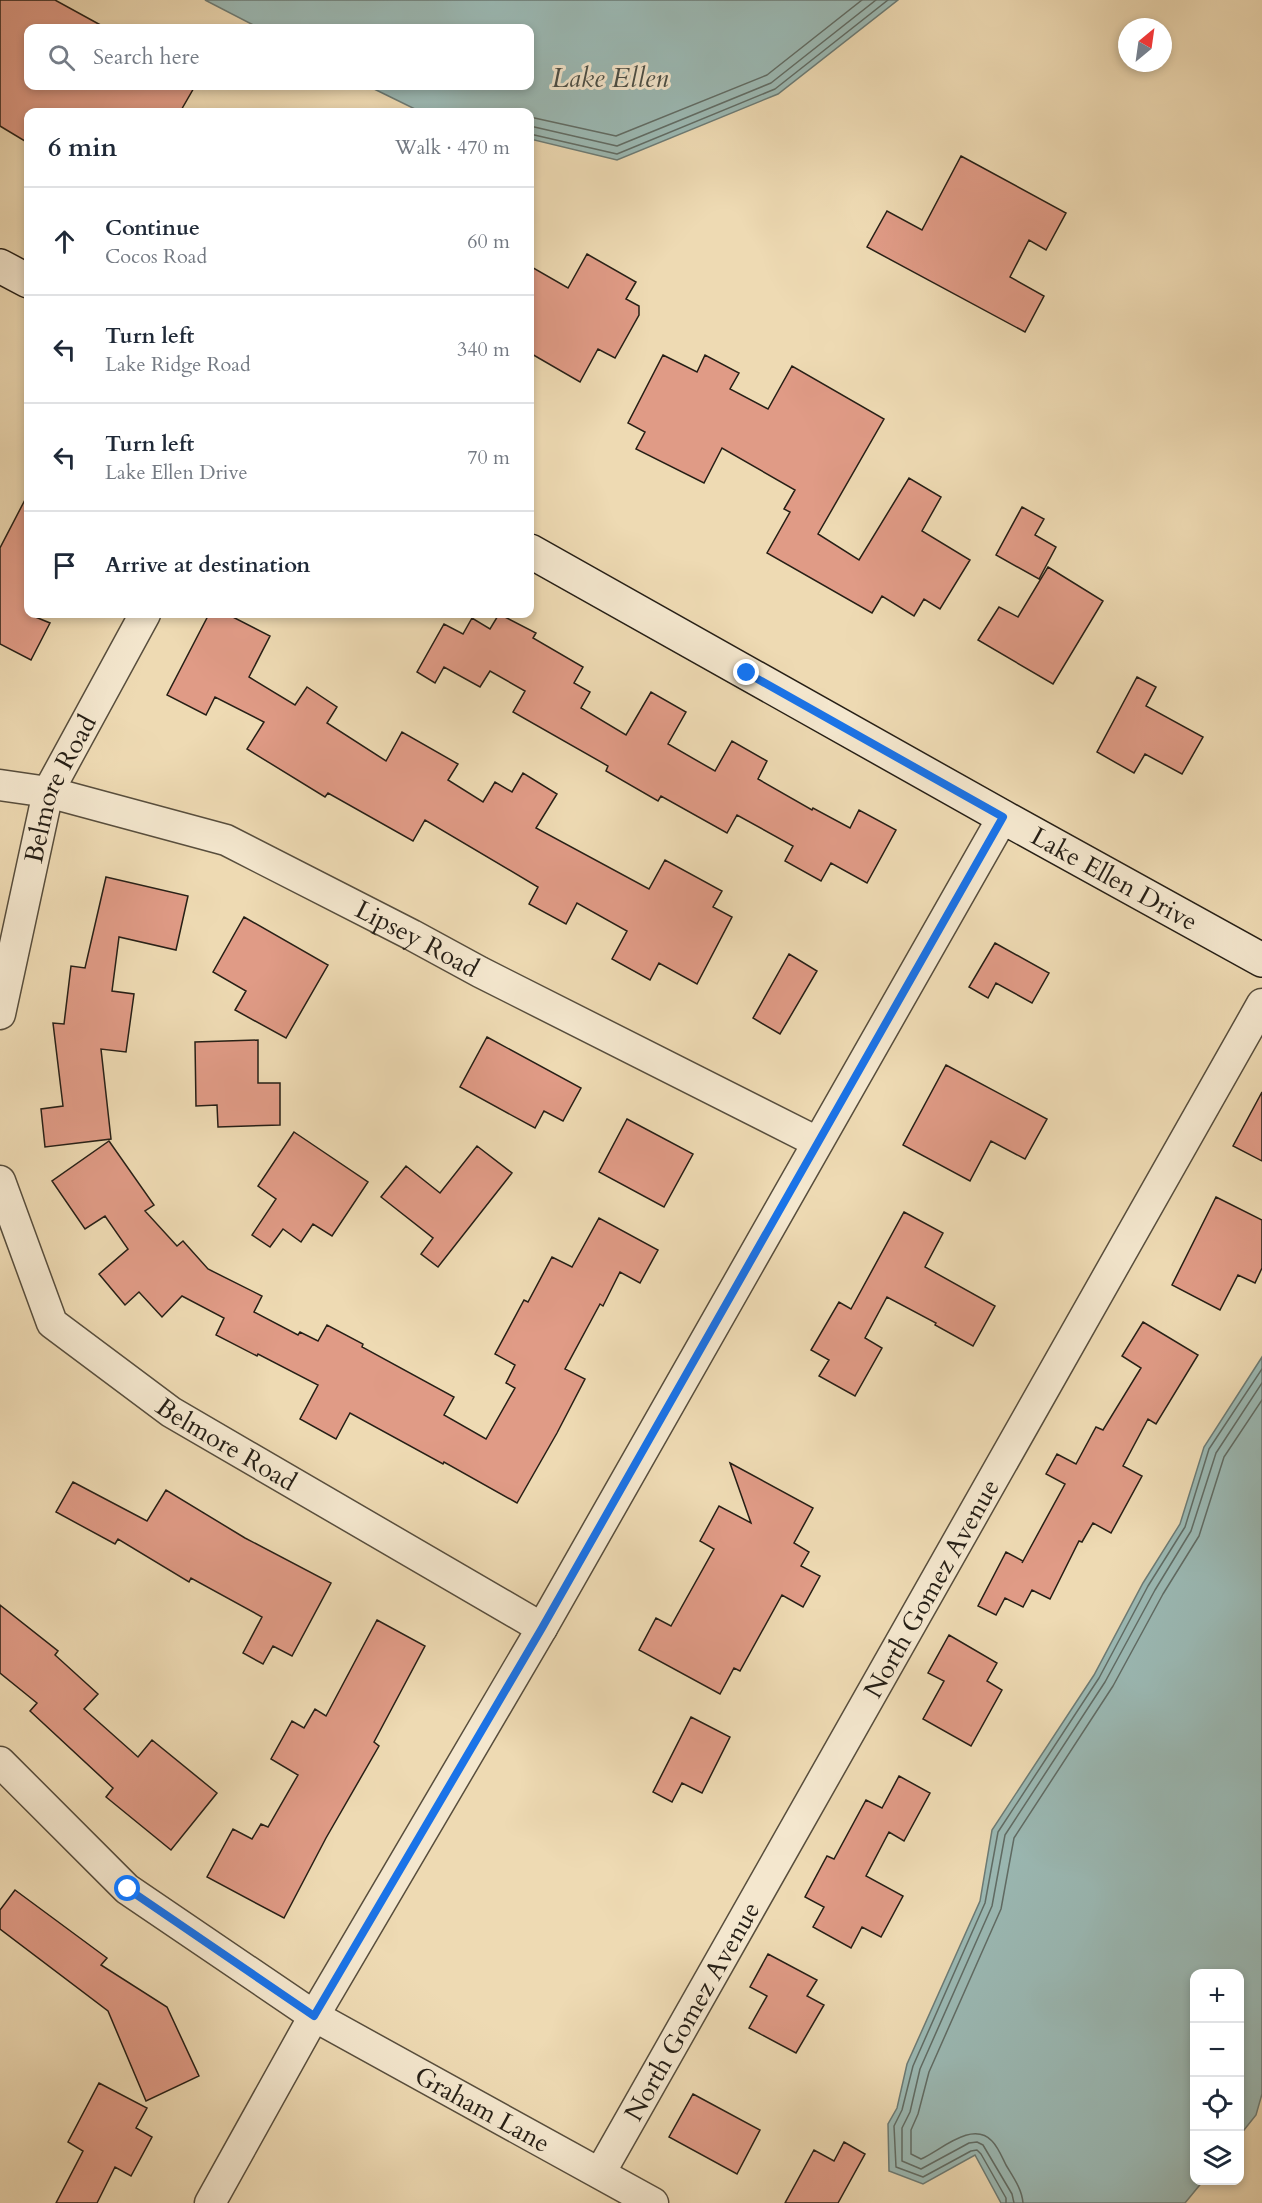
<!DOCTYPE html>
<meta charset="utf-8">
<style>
:root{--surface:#fff;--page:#f6f6f7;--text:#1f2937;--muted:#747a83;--line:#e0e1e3}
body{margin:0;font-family:Cardo,serif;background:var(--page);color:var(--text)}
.controls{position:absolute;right:18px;bottom:18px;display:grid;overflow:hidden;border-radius:12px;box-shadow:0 3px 9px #0003}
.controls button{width:54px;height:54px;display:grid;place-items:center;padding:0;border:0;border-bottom:2px solid var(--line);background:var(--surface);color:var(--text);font:30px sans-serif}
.compass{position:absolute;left:1118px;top:18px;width:54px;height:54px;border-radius:50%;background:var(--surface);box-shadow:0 3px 9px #0003;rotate:29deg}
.stop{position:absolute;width:18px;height:18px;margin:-14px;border:4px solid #1a73e8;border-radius:50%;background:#fff}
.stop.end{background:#1a73e8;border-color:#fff;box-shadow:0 2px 6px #0008}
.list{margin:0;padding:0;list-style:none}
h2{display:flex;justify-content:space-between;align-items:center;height:78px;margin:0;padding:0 24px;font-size:26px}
h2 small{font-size:20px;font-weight:400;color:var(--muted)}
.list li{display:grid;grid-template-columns:39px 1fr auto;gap:18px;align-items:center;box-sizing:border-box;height:108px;padding:0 24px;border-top:2px solid var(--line)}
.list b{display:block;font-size:22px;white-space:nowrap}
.list p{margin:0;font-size:20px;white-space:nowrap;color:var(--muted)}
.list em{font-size:20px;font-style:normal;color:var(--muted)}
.icon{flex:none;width:33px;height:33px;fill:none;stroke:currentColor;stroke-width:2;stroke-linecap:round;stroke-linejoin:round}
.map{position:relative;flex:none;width:1262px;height:2203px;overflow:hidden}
.search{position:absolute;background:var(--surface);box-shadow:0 3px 9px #0003;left:24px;top:24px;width:510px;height:66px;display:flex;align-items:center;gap:15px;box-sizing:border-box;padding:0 21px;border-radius:12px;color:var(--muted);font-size:22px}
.panel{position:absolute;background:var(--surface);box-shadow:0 3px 9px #0003;left:24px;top:108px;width:510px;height:510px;border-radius:12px}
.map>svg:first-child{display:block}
</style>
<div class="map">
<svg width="1262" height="2203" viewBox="0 0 1262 2203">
<rect width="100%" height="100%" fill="#eedab3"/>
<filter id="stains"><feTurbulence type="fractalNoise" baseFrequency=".00333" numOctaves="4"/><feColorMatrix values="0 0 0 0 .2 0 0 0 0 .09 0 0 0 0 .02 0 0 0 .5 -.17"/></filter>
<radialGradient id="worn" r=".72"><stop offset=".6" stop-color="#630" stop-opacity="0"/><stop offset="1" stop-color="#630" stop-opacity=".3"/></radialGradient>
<path fill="#9bb9b4" stroke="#6c7b75" stroke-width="1.5" d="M 205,0 L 898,0 L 778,94 L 617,160 L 530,139 L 530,112 L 421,112 L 368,86 L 530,86 L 530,28 L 259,28 Z
M 1262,1357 L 1262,2094 L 1256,2115 L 1240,2135 L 1240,1974 L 1194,1974 L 1194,2180 L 1203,2181 L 1185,2203 L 1001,2203 L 975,2155 L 923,2184 L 889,2171 L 888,2124 L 897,2108 L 907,2064 L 980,1901 L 992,1830 L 1094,1675 L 1143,1583 L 1180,1524 L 1204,1447 Z"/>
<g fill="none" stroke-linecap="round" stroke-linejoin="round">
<path stroke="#606c65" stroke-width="1.5" d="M 530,117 L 616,136 L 767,75 L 862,0
M 530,126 L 617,146 L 771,83 L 876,0
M 530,134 L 617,154 L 775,89 L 888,0
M 1006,2203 L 1006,2198 L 981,2154 L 977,2150 L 971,2151 L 923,2177 L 896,2167 L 894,2126 L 902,2110 L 913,2066 L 985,1903 L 998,1832 L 1099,1678 L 1148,1586 L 1185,1527 L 1209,1449 L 1262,1369
M 1014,2203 L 1012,2194 L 983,2145 L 977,2142 L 969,2143 L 921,2169 L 902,2161 L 902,2128 L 910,2112 L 920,2069 L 992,1906 L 1005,1835 L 1105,1682 L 1155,1590 L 1191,1531 L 1216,1453 L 1262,1383
M 1023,2203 C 1022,2189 1013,2177 1006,2165 C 1002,2157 998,2147 992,2141 C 972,2120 940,2151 921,2159 L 911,2154 L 911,2130 L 918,2114 L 929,2072 L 1001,1909 L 1014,1838 L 1113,1686 L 1163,1594 L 1199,1536 L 1224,1457 L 1262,1400"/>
</g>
<path fill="#e09b86" stroke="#261f16" stroke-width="1.5" d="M 0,0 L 55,0 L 106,28 L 28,28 L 28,86 L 195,86 L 180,112 L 28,112 L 28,143 L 0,126 Z
M 961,156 L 1066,213 L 1046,250 L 1029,240 L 1010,277 L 1044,296 L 1025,332 L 867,247 L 887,211 L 922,230 Z
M 587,254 L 636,282 L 626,299 L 639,306 L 639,315 L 615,358 L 598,349 L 580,382 L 530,353 L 530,266 L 568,288 Z
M 663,355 L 697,372 L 705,355 L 739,373 L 730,389 L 768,409 L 792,366 L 884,419 L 818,534 L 859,560 L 909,478 L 941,497 L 922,531 L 970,560 L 940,609 L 924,599 L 914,616 L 882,596 L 872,613 L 767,553 L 790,512 L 784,509 L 795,490 L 722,448 L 704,483 L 636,449 L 645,432 L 628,423 Z
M 28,494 L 28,614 L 50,623 L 31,660 L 0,644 L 0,548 Z
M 1022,507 L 1044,519 L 1035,535 L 1056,547 L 1039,579 L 996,555 Z
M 1048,567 L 1103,601 L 1053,684 L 978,640 L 999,607 L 1018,617 Z
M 209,614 L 227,614 L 270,636 L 249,677 L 295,705 L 307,687 L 337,707 L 327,723 L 386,761 L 402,732 L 458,764 L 448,780 L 483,802 L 495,782 L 512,792 L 523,773 L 557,794 L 536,828 L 649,889 L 665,860 L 722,891 L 713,907 L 732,917 L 697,984 L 659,963 L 650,980 L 612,959 L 627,931 L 577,903 L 566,924 L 529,904 L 538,887 L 425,820 L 413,841 L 328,793 L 325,797 L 247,749 L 264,722 L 215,697 L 206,715 L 167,695 Z
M 499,614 L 536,633 L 533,638 L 583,667 L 574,683 L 590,692 L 581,708 L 626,735 L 651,692 L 686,712 L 668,744 L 715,771 L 732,741 L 767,761 L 758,779 L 812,810 L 813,808 L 850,828 L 859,810 L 896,830 L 867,883 L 831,863 L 821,881 L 785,861 L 793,846 L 737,815 L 727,833 L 661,796 L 658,801 L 606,771 L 608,766 L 513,712 L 525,691 L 490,671 L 480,687 L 444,667 L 435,683 L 417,672 L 444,624 L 463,634 L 472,618 L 490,629 Z
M 1137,677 L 1156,687 L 1146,706 L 1203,737 L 1182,774 L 1145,754 L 1134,773 L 1097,752 Z
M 106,877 L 188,896 L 176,950 L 119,937 L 112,991 L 134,994 L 126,1052 L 101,1049 L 111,1139 L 45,1147 L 41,1109 L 63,1106 L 53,1023 L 64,1024 L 71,966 L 85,968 Z
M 244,917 L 328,965 L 286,1038 L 235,1010 L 246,991 L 213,972 Z
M 995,943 L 1049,973 L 1032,1003 L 996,983 L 988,998 L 969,987 Z
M 789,954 L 817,971 L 780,1034 L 753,1018 Z
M 487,1037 L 581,1088 L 563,1121 L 544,1111 L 535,1128 L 460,1087 Z
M 258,1040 L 258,1083 L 280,1083 L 280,1125 L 218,1127 L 217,1105 L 196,1106 L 195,1042 Z
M 946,1065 L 1047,1119 L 1025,1159 L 991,1141 L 970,1181 L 903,1145 Z
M 1262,1092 L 1262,1161 L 1233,1146 Z
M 627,1119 L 693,1154 L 664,1207 L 599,1172 Z
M 294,1132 L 368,1182 L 332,1236 L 313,1224 L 301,1242 L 283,1229 L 270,1247 L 252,1235 L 276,1199 L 258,1186 Z
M 109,1141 L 154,1205 L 145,1211 L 177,1246 L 183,1241 L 208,1269 L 262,1296 L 254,1312 L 298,1335 L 300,1332 L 318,1341 L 327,1325 L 363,1344 L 362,1347 L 454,1397 L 444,1415 L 486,1439 L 515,1388 L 506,1383 L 515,1365 L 495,1354 L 524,1300 L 528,1302 L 552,1257 L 572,1267 L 599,1218 L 658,1250 L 640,1283 L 620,1272 L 603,1306 L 600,1304 L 565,1369 L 585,1379 L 557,1433 L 517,1503 L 444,1462 L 443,1464 L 350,1413 L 336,1439 L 300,1419 L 318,1385 L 258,1354 L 257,1356 L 216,1335 L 224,1318 L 182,1296 L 162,1317 L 139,1292 L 125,1305 L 99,1274 L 128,1249 L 105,1216 L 85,1229 L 52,1181 Z
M 477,1146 L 512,1173 L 438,1267 L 421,1254 L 433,1238 L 381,1197 L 406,1166 L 440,1193 Z
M 1216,1197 L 1262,1220 L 1262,1268 L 1255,1283 L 1238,1275 L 1220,1310 L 1172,1285 Z
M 904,1212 L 943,1233 L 925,1267 L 995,1306 L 973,1346 L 935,1325 L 936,1323 L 887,1297 L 865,1338 L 882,1348 L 855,1396 L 819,1376 L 829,1360 L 811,1350 L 839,1302 L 851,1309 Z
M 1143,1322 L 1198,1355 L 1156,1424 L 1148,1419 L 1123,1466 L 1142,1476 L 1111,1533 L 1093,1523 L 1082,1542 L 1079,1541 L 1050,1599 L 1032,1590 L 1023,1607 L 1005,1598 L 996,1615 L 978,1606 L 1006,1552 L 1023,1561 L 1022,1563 L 1065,1484 L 1046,1474 L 1057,1454 L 1076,1464 L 1096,1427 L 1103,1430 L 1141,1368 L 1122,1356 Z
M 730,1463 L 813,1508 L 794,1543 L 809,1552 L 801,1566 L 820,1576 L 803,1607 L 782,1595 L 740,1671 L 734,1668 L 720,1694 L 639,1650 L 656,1618 L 671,1626 L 714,1549 L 700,1541 L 719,1506 L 751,1523 Z
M 73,1482 L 147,1521 L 166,1490 L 245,1538 L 331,1583 L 292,1656 L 273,1646 L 263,1664 L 243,1653 L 262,1617 L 191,1578 L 189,1582 L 118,1539 L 115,1544 L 56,1512 Z
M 0,1605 L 58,1651 L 55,1655 L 98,1694 L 84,1709 L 138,1757 L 152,1740 L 217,1793 L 171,1850 L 106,1797 L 113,1788 L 30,1711 L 37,1703 L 0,1673 Z
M 377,1620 L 425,1646 L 374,1742 L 379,1746 L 326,1838 L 284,1918 L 207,1877 L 233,1829 L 252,1839 L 261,1824 L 268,1827 L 298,1775 L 271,1759 L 292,1721 L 304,1728 L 315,1709 L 326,1716 Z
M 949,1635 L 997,1663 L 987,1681 L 1002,1690 L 971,1746 L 923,1719 L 944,1681 L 928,1673 Z
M 691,1717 L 730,1737 L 702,1793 L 682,1783 L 672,1802 L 653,1792 Z
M 899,1776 L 930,1793 L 904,1841 L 889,1832 L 866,1876 L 903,1896 L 881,1937 L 862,1927 L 851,1948 L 813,1927 L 824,1907 L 805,1897 L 827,1856 L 834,1859 L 866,1800 L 882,1808 Z
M 15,1890 L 107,1958 L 101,1965 L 167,2007 L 199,2076 L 146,2101 L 108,2011 L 0,1929 L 0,1910 Z
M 768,1954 L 817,1980 L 807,1996 L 824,2005 L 796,2053 L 749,2028 L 767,1996 L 750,1987 Z
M 99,2083 L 147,2108 L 136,2128 L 152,2137 L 131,2176 L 115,2167 L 97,2203 L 56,2203 L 83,2151 L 68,2142 Z
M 693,2094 L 760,2130 L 737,2174 L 669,2137 Z
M 844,2142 L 865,2154 L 838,2203 L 785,2203 L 814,2150 L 834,2161 Z"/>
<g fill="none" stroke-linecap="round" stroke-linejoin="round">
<defs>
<g id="street">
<path id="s1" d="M 0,785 L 48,792 L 226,840 L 412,935 L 480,972 L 817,1142"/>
<path id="s2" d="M 0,1014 L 48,792 L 145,614"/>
<path id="s3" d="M 0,1181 L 52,1323 L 171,1412 L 542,1628"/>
<path id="s4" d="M 0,1762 L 127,1889 L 314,2016 L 653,2203"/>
<path id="s5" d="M 600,2173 L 1262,1004"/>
<path d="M 210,2203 L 314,2016 L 542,1628 L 1003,817"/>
</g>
<g id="secondary">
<path d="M 0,266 L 28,281"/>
<path id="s6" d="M 530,551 L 1003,817 L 1262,960"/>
</g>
</defs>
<use href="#street" stroke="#584e3d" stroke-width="33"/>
<use href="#secondary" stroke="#261f16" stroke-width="36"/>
<use href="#street" stroke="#f4e7ce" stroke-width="30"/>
<use href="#secondary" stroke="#f4e7ce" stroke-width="33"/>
</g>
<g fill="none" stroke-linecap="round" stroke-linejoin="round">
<path stroke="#1a73e8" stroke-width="8" d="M 128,1889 L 314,2016 L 542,1628 L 1003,817 L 747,673"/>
</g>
<g text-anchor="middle" stroke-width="6" stroke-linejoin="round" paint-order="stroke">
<g font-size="26" fill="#261f16" stroke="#f4e7ce">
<text dy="9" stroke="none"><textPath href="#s2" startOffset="234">Belmore Road</textPath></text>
<text dy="9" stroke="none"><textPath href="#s6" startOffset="670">Lake Ellen Drive</textPath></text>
<text dy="9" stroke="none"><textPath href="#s1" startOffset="448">Lipsey Road</textPath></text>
<text dy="9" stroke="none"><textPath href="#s3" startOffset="364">Belmore Road</textPath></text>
<text dy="9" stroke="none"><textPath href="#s5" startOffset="672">North Gomez Avenue</textPath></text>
<text dy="9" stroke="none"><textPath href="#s5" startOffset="186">North Gomez Avenue</textPath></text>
<text dy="9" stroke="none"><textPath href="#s4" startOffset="598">Graham Lane</textPath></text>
</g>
<g font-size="27" font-style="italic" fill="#494d45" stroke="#f4e7ce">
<text x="610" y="87">Lake Ellen</text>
</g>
</g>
<rect width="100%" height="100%" filter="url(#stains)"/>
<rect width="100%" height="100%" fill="url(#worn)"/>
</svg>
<div class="controls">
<button>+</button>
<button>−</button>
<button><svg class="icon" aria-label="locate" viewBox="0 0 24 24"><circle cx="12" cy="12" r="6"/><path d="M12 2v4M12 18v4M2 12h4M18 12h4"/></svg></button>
<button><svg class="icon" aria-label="layers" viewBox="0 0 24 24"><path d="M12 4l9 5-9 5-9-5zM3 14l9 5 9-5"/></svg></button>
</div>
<svg class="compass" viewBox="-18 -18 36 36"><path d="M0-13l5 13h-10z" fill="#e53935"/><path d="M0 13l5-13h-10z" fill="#747a83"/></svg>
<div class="stop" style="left:128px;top:1889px"></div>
<div class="stop end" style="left:747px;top:673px"></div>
<div class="search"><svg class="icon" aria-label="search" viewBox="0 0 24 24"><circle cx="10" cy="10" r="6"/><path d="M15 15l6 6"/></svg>Search here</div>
<section class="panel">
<h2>6 min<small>Walk · 470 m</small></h2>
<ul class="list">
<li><svg class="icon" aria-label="ahead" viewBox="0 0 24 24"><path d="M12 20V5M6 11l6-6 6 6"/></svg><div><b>Continue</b><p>Cocos Road</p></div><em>60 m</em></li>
<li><svg class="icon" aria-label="left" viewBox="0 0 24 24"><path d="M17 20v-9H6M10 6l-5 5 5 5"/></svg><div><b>Turn left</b><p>Lake Ridge Road</p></div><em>340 m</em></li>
<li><svg class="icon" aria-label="left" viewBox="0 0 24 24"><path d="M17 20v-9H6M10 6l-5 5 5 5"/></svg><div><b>Turn left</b><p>Lake Ellen Drive</p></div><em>70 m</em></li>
<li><svg class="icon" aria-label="arrive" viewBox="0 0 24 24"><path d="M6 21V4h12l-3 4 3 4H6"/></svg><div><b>Arrive at destination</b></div></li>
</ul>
</section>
</div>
